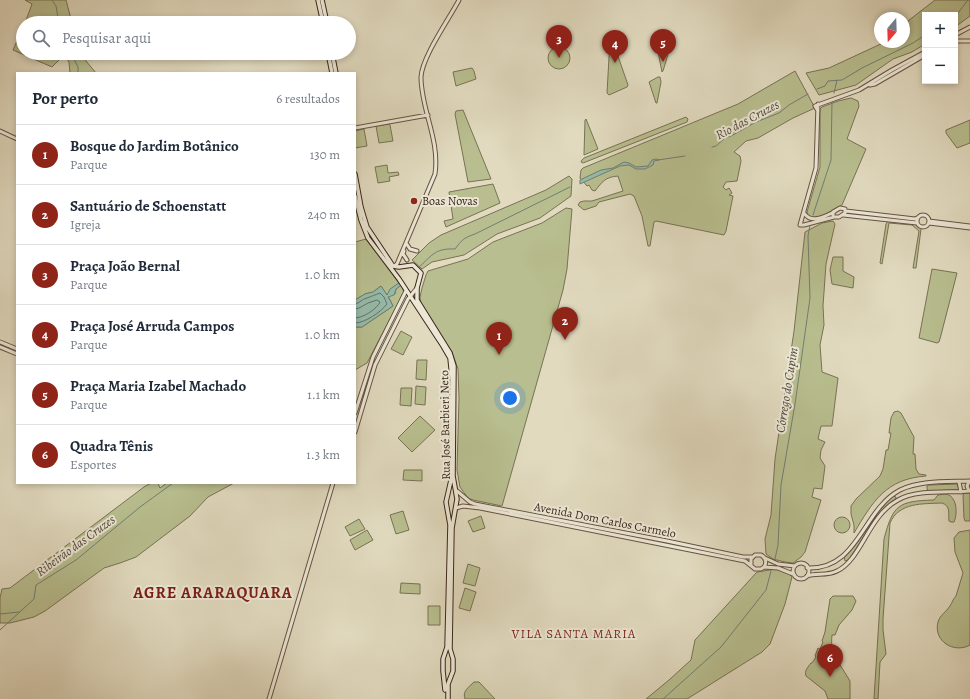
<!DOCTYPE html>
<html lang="pt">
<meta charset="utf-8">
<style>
:root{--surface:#fff;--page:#f6f6f7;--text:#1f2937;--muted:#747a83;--line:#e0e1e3;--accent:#8f2418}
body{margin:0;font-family:Alegreya,serif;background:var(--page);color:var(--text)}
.controls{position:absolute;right:12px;top:12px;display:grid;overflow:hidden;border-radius:0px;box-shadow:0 2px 6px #0003}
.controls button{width:36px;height:36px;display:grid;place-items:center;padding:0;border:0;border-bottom:1px solid var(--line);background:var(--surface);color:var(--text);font:20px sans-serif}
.compass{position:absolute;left:874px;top:12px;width:36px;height:36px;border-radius:50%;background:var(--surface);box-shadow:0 2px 6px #0003;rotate:199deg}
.you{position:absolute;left:510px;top:398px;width:14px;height:14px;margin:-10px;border:3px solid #fff;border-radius:50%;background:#1a73e8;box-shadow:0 0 0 6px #1a73e833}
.badge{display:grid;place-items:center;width:26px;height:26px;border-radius:50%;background:var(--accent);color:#fff;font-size:13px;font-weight:700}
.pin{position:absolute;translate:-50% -33px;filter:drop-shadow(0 1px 2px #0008)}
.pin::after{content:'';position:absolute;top:21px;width:14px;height:12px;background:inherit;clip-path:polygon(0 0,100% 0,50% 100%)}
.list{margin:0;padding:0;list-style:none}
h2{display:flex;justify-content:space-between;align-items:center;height:52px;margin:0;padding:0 16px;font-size:17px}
h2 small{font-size:13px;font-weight:400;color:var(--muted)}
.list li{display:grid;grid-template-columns:26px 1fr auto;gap:12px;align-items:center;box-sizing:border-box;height:60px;padding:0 16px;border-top:1px solid var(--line)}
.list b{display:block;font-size:15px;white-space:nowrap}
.list p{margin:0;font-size:13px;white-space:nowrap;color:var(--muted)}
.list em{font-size:13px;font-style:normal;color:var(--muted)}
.icon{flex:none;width:22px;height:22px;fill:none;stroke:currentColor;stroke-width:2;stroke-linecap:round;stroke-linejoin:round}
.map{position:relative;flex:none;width:970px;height:699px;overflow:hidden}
.search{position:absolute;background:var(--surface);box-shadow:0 2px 6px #0003;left:16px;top:16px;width:340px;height:44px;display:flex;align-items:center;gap:10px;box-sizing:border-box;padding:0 14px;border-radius:22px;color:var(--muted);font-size:15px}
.panel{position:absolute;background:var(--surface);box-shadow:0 2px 6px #0003;left:16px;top:72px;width:340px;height:412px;border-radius:0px}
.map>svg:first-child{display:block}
</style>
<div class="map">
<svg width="970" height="699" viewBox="0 0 970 699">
<rect width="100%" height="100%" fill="#e1dabf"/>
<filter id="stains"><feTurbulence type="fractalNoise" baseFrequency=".005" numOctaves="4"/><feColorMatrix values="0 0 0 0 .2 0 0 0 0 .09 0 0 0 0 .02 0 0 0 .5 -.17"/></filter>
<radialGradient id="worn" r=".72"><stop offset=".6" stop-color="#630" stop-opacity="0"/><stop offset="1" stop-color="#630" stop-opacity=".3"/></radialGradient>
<path fill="#b8be8f" stroke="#797255" d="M 25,0 L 66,0 L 72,23 L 25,23 L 32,4 Z
M 935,0 L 970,0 L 970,16 L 955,27 L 955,15 L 925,15 L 925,44 L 912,52 L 893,59 L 856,85 L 819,95 L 806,73 L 829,68 L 885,42 L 904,42 L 904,26 L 908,21 Z
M 23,27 L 23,53 L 83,53 L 86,61 L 96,73 L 70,73 L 69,62 L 64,55 L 52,67 L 13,50 Z
M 612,39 L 628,85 L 627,87 L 609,95 L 607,93 L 610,40 Z
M548 58a11 11 0 1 1 22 0a11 11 0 1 1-22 0Z
M 668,49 L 669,51 L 663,71 L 662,72 L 658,52 Z
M 472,68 L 474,71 L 476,79 L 456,86 L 453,72 Z
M 795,71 L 815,108 L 793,118 L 758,138 L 746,141 L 734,152 L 740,156 L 741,161 L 737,181 L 726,182 L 723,187 L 726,190 L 729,188 L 732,193 L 729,195 L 733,196 L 726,231 L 724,235 L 656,221 L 654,222 L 650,246 L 648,246 L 642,216 L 634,196 L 630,194 L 599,202 L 596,206 L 584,210 L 578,205 L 580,202 L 584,201 L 592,201 L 623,191 L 618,176 C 605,177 602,182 595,191 L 592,190 L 589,185 L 587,186 L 580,178 L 581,170 L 583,168 L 738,104 Z
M 658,77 L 660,77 L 661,82 L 657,103 L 656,103 L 649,82 Z
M 851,98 L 858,101 L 859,106 L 847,139 L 866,149 L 842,205 L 824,215 L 813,218 L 809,217 L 807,212 L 820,167 L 820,109 L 822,107 L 838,101 Z
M 463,110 L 491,179 L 468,182 L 455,114 L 456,111 Z
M 686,117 L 688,119 L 687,122 L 583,163 L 581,162 L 582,160 L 584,158 Z
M 586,119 L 598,149 L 584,155 L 585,120 Z
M 970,120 L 970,143 L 957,148 L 946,133 L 946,130 Z
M 389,124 L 390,125 L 393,141 L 379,143 L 376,126 Z
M 364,129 L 367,146 L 355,148 L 355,131 Z
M 387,165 L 388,173 L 398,172 L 399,175 L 389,177 L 390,181 L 378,183 L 375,167 Z
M 569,176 L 572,179 L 571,196 L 540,218 L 497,234 L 464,255 L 432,262 L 422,269 L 412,260 L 429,243 L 441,235 L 546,190 Z
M 493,184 L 500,203 L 446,227 L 444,221 L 453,219 L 449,192 Z
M 566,208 L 572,209 L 567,269 L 563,290 L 502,506 L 473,500 L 468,498 L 460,487 L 457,470 L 459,398 L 458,369 L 452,352 L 421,305 L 420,297 L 422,288 L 426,275 L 428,271 L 468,259 L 493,242 L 542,223 Z
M 833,221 L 835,224 L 826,264 L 823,306 L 824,325 L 820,345 L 822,372 L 838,378 L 832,426 L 821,426 L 818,439 L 825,442 L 821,450 L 820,458 L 825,466 L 822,489 L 814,488 L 812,497 L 821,500 L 805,552 L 801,557 L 793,563 L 785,562 L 773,559 L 766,554 L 765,539 L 771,515 L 775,459 L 794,331 L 805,232 L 822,223 Z
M 888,221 L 917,224 L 921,229 L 916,268 L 913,268 L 919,231 L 912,225 L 889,223 L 882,264 L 880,263 L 886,224 Z
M 366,239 L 399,283 L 392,288 L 387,295 L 381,286 L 373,292 L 365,294 L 355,300 L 355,242 Z
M 833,257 L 843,257 L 843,271 L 854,277 L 853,288 L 832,284 L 830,270 Z
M 932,269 L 957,273 L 941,335 L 939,342 L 937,343 L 919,338 Z
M 401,285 L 404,292 L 367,363 L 355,370 L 355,327 L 362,327 L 393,306 L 388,296 L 395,294 L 396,289 Z
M 401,331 L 412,337 L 403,355 L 391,349 Z
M 417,360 L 427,360 L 426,380 L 416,379 Z
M 416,386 L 426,387 L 425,405 L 415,404 Z
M 401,388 L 412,388 L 411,406 L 400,405 Z
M 898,411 L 901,413 L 914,437 L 913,454 L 915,454 L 916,469 L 919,474 L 926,475 L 926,476 C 886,479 873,501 854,533 L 854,525 L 851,514 L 851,506 L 856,499 L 880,476 L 883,469 L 886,450 L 888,450 L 891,433 L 889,433 L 891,418 L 894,412 Z
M 420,416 L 435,430 L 412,452 L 398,438 Z
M 404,470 L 422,470 L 422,481 L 403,480 Z
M 151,483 L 158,483 L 160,488 L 167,483 L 234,483 L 208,497 L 190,516 L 136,557 L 120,563 L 104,568 L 45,611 L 34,617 L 10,623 L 0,623 L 0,598 L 2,589 L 10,588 L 144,487 Z
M 958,484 L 960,489 L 958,490 L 929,491 L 927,489 L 927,486 L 929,485 Z
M 965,493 L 970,493 L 970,521 L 965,521 L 964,518 L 963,495 Z
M 945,494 C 957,495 958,513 954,522 L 951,522 L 949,521 C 948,513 951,506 942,503 C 923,504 899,502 890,523 L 883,619 L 883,630 L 886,654 L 880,662 L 878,699 L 874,699 L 884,539 C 893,505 898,501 934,500 L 938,495 Z
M 893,496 L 896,497 L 895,500 C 874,514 863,540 848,560 L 845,561 L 844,557 C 864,539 873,514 893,496 Z
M 403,511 L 409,530 L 396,534 L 390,515 Z
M 481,516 L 485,528 L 473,532 L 468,521 Z
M834 525a8 8 0 1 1 16 0a8 8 0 1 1-16 0Z
M 359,519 L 365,529 L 350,536 L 345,527 Z
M 367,530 L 373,540 L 355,550 L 350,540 Z
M 970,530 L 970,645 C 954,654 933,641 938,622 C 940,615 946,612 950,606 C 952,603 953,599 956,596 L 963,573 L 955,552 L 954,538 L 959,532 Z
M 468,564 L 480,568 L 475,586 L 463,583 Z
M 776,569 L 789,574 L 792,577 L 785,604 L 770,644 L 762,652 L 687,699 L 646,699 L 669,680 L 691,660 L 695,640 L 757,572 Z
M 401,583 L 420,584 L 420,594 L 400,593 Z
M 465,588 L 476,592 L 470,611 L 459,608 Z
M 833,596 L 853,596 L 856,601 L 852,610 L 839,625 L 835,635 L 832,635 C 831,644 832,652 835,660 L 837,660 L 850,681 L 850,699 L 828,699 L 825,691 L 806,676 C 804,671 808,667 811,663 L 812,663 L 816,657 L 815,656 L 818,648 L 820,649 L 823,642 L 822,641 L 825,632 L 830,599 Z
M 428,606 L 440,606 L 440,625 L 428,625 Z
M 474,682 L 479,682 L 495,699 L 465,699 C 462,691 469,687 474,682 Z"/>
<path fill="#95bbab" stroke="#717f71" d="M 656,159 L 659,160 L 654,161 L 653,165 L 645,169 L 636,169 L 629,165 L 620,166 L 580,184 L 580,180 L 601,170 L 613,168 L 624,162 L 629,163 L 636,167 L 648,166 L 652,160 Z
M 399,283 L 401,285 L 396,289 L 394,295 L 388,297 L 393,306 L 362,327 L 355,327 L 355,300 L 365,294 L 373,292 L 381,286 L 387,295 L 390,289 Z"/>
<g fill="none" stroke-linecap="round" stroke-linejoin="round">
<path stroke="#687063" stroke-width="1" d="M 355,304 C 360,303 362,299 367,298 C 372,296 375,295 380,293 L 384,297 L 387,304 C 381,312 365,323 355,323
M 355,309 L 359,308 L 368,303 L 377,300 L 380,302 C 377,309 363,318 355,318"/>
<path stroke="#717f71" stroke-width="1" d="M 52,0 L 56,6 L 59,23
M 955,17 L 968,0
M 71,53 L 78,67 L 78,73
M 817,89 L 825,86 L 828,81 L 842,80 L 862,68 L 913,43 L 925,35
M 834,93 L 837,80
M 712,147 L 716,146 L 725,138 L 731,136 L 756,122 L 779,113 L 789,105 L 808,94
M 658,160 L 685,156
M 813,215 L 831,160 L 832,102
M 417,269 C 432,256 434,248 455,249 C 462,240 463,238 475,234 L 570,187
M 775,559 L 778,545 L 781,485 L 795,404 L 810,298 L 808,236 L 810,225
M 0,614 L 19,612
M 0,630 L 34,599 L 36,585 L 76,560 L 140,507 L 173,483
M 663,699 L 721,647 L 766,590 L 771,571"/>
<defs>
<path id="tertiary" d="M 955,35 L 970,27
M 955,41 L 970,41
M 870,85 L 875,84 L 925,55
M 818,104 L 816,168 L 800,225 L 804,225 L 834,217
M 818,111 L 815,106 L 859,90 L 892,70 L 925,52
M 355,128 L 428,115
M 0,131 L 17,139
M 840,208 L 845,209 L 845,213 L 839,217 L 833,217 L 833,212 Z
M 846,211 L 915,219 L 917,218
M 804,213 C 811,224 824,217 834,212
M917 221a6 6 0 1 1 12 0a6 6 0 1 1-12 0Z
M 843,215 L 917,223
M 929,221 L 970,226
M 929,223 L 970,228
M 406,243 L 410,249 L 417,251
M 404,251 L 403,254 L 407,260
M 394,266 L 397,264 L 435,174 C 440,139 421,110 421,77 C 422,57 449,19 459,0
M 0,342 L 17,349
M 0,347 L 17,354
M 355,413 L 373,357 L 406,291
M 355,432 L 375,365 L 408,299 L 417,288
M 959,482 L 961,492
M 969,482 L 967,486 L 969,491
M 457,491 L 470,502 L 475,504 L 667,541 L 743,557 L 753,557
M 456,508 L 463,506 L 480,508 L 745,561 L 755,569 L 761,569 L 764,567 C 767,563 766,558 761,555 L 755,555 L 751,559 L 751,565
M 765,558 L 778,564 L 795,566
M793 571a8 8 0 1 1 16 0a8 8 0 1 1-16 0Z
M 764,567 L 778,568 L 793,574
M 807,568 C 859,570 862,510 900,490 C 921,480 948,482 970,481
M 807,576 C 817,573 827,576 837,571 C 862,559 868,516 898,500 C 916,489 949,493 970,491
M 269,699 L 333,483"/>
<path id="secondary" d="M 318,0 L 323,23
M 322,0 L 327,23
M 328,53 L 332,73
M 332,53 L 336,73
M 355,174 L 361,207 L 367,227 L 393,266 L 399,267 L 413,265 L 421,273 L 417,288 L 417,300 L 450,353 L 454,366 L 453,476 L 457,499 L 452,528 L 450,649 L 453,659 L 453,671 L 448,684 L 448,699
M 355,196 L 361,220 L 368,238 L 399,279 L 443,346 L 450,358 L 452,378 L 451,480 L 446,502 L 450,525 L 447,647 L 443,659 L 443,671 L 445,690"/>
</defs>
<use href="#tertiary" stroke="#645344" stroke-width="5"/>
<use href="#secondary" stroke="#3a261b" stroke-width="5.5"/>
<use href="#tertiary" stroke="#ece7d5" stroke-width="3"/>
<use href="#secondary" stroke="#ece7d5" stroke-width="3.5"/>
</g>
<circle fill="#8f2418" stroke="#ece7d5" stroke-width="1.5" cx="414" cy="201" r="4"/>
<g text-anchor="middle" stroke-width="4" stroke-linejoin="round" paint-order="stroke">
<g font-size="12" fill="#3a261b" stroke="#ece7d5" text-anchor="start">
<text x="422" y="205">Boas Novas</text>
</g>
<g font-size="12" fill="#3a261b" stroke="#ece7d5">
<text transform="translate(445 425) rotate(-91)" y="4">Rua José Barbieri Neto</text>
<text transform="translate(605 520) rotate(11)" y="4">Avenida Dom Carlos Carmelo</text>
</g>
<g font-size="13" font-style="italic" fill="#514b3f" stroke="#ece7d5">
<text transform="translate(747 119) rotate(-28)" y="5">Rio das Cruzes</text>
<text transform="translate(786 390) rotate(-81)" y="5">Córrego do Cupim</text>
<text transform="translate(75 545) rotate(-36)" y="5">Ribeirão das Cruzes</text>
</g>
<g font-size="13" letter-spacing="1" fill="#7a1f14" stroke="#ece7d5">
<text x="574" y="638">VILA SANTA MARIA</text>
</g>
<g font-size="16" font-weight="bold" letter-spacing="1" fill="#7a1f14" stroke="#ece7d5">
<text x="213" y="598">AGRE ARARAQUARA</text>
</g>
</g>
<rect width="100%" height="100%" filter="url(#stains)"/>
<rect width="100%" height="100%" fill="url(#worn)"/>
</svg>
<div class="controls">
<button>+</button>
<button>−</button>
</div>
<svg class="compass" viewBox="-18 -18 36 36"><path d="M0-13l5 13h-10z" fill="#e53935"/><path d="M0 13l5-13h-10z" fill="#747a83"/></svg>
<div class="you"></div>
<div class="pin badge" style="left:499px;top:355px">1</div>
<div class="pin badge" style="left:565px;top:340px">2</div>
<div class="pin badge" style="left:559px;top:58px">3</div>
<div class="pin badge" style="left:615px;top:63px">4</div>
<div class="pin badge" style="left:663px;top:62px">5</div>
<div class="pin badge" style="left:830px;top:677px">6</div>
<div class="search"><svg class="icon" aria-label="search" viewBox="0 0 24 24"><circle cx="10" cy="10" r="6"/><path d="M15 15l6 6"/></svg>Pesquisar aqui</div>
<section class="panel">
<h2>Por perto<small>6 resultados</small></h2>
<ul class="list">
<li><span class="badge">1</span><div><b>Bosque do Jardim Botânico</b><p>Parque</p></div><em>130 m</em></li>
<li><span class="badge">2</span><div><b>Santuário de Schoenstatt</b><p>Igreja</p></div><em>240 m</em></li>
<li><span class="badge">3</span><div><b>Praça João Bernal</b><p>Parque</p></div><em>1.0 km</em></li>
<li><span class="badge">4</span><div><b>Praça José Arruda Campos</b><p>Parque</p></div><em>1.0 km</em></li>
<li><span class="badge">5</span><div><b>Praça Maria Izabel Machado</b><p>Parque</p></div><em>1.1 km</em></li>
<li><span class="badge">6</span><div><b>Quadra Tênis</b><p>Esportes</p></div><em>1.3 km</em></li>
</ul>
</section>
</div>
